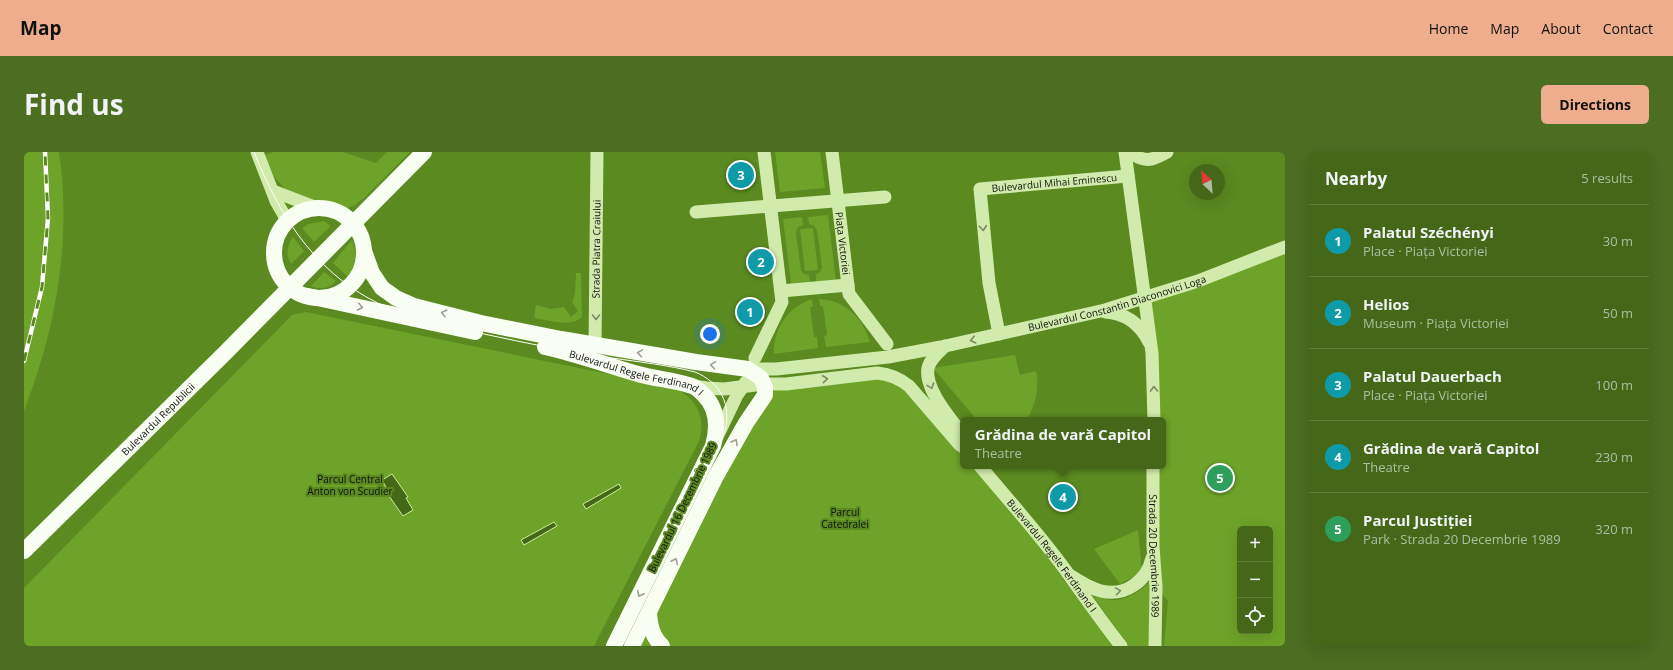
<!DOCTYPE html>
<meta charset="utf-8">
<style>
:root{--surface:#446818;--page:#4b6e21;--text:#f1f3f6;--muted:#afbea2;--line:#5c7b37;--accent:#eead8d}
body{margin:0;font-family:"Open Sans",sans-serif;background:var(--page);color:var(--text)}
.controls{position:absolute;right:12px;bottom:12px;display:grid;overflow:hidden;border-radius:6px;box-shadow:0 4px 16px #0002}
.controls button{width:36px;height:36px;display:grid;place-items:center;padding:0;border:0;border-bottom:1px solid var(--line);background:var(--surface);color:var(--text);font:20px sans-serif}
.compass{position:absolute;left:1165px;top:12px;width:36px;height:36px;border-radius:50%;background:var(--surface);box-shadow:0 4px 16px #0002;rotate:334deg}
.you{position:absolute;left:686px;top:182px;width:14px;height:14px;margin:-10px;border:3px solid #fff;border-radius:50%;background:#1a73e8;box-shadow:0 0 0 6px #1a73e833}
.badge{display:grid;place-items:center;width:26px;height:26px;border-radius:50%;background:var(--accent);color:#fff;font-size:13px;font-weight:700}
.pin{position:absolute;translate:-50% -50%;border:2px solid #fff;box-shadow:0 1px 4px #0006}
.popup{position:absolute;left:936px;top:265px;width:206px;height:52px;box-sizing:border-box;display:grid;place-content:center;border-radius:6px;background:var(--surface);filter:drop-shadow(0 1px 3px #0005);font-size:13px;white-space:nowrap;color:var(--muted)}
.popup b{font-size:15px;color:var(--text)}
.popup::after{content:'';position:absolute;left:50%;top:100%;margin-left:-8px;border:8px solid transparent;border-top-color:var(--surface)}
.list{margin:0;padding:0;list-style:none}
h2{display:flex;justify-content:space-between;align-items:center;height:52px;margin:0;padding:0 16px;font-size:17px}
h2 small{font-size:13px;font-weight:400;color:var(--muted)}
.list li{display:grid;grid-template-columns:26px 1fr auto;gap:12px;align-items:center;box-sizing:border-box;height:72px;padding:0 16px;border-top:1px solid var(--line)}
.list b{display:block;font-size:15px;white-space:nowrap}
.list p{margin:0;font-size:13px;white-space:nowrap;color:var(--muted)}
.list em{font-size:13px;font-style:normal;color:var(--muted)}
.icon{flex:none;width:22px;height:22px;fill:none;stroke:currentColor;stroke-width:2;stroke-linecap:round;stroke-linejoin:round}
.map{position:relative;flex:none;width:1261px;height:494px;overflow:hidden;border-radius:6px}
header{display:flex;align-items:center;gap:24px;box-sizing:border-box;height:56px;padding:0 20px;background:var(--accent);color:#111}
header strong{font-size:19px}
nav{display:flex;gap:22px;margin-inline-start:auto;font-size:14px}
.intro{display:flex;align-items:center;justify-content:space-between;box-sizing:border-box;height:96px;padding:0 24px}
h1{margin:0;font-size:28px}
.button{padding:10px 18px;border-radius:6px;background:var(--accent);color:#111;font-size:14px;font-weight:700}
main{display:flex;gap:24px;padding:0 24px}
aside{flex:1;background:var(--surface);border-radius:6px;box-shadow:0 4px 16px #0002}
.map>svg:first-child{display:block}
</style>
<header>
<strong>Map</strong>
<nav><a>Home</a><a>Map</a><a>About</a><a>Contact</a></nav>
</header>
<div class="intro"><h1>Find us</h1><a class="button">Directions</a></div>
<main>
<div class="map">
<svg width="1261" height="494" viewBox="0 0 1261 494">
<rect width="100%" height="100%" fill="#5a8a20"/>
<path fill="#6da329" fill-rule="evenodd" d="M 0,0 L 35,0 C 48,89 32,176 0,259 Z
M 249,0 L 319,0 L 352,11 L 363,0 L 386,0 L 340,46 L 331,53 L 321,57 L 308,57 L 264,40 L 250,25 L 240,4 Z
M 751,0 L 796,0 L 801,36 L 756,40 Z
M 804,63 L 812,129 L 792,130 L 792,122 L 796,120 L 798,115 L 793,78 L 789,73 L 785,72 L 784,65 Z
M 778,65 L 779,73 L 773,76 L 772,82 L 777,118 L 780,122 L 785,123 L 786,131 L 767,132 L 759,67 Z
M 300,69 L 307,74 L 290,90 L 278,76 L 284,72 Z
M 789,76 L 794,118 L 781,119 L 776,77 Z
M 269,85 L 280,99 L 267,112 C 262,103 262,95 269,85 Z
M 328,88 C 334,101 331,113 324,125 L 309,111 Z
M 1261,98 L 1261,494 L 1140,494 L 1144,449 L 1132,435 L 1130,314 L 1139,314 L 1139,268 L 1130,268 L 1121,149 ZM 1216,377 L 1246,377 L 1246,479 L 1216,479 Z
M 300,120 L 312,129 C 304,137 297,138 287,134 Z
M 552,121 L 557,121 L 558,165 C 546,176 524,168 510,166 L 512,153 L 527,157 L 540,155 L 547,165 L 554,159 L 548,150 L 551,142 Z
M 788,147 L 789,155 L 786,155 L 790,185 L 793,185 L 794,196 L 750,202 C 749,177 764,155 788,147 Z
M 795,147 C 821,148 839,166 846,190 L 802,195 L 800,184 L 803,183 L 799,154 L 796,154 Z
M 282,160 L 648,235 C 671,244 683,264 675,289 L 570,494 L 0,494 L 0,436 L 268,163 Z
M 991,203 L 996,223 L 1012,219 C 1016,237 1011,252 1003,268 L 953,268 L 909,216 Z
M 870,225 L 908,246 L 939,289 L 939,314 L 957,314 L 1088,494 L 614,494 L 631,449 L 747,241 L 754,236 Z
M 1114,378 L 1118,420 L 1096,432 L 1070,397 Z
M 1127,428 L 1125,494 L 1105,494 L 1066,440 C 1072,443 1079,447 1086,448 C 1100,450 1119,438 1127,428 Z"/>
<path fill="#436916" stroke="#cceda0" d="M 368,322 L 384,345 L 382,346 L 389,358 L 379,364 L 363,341 L 364,339 L 358,328 Z
M 595,332 L 597,336 L 562,357 L 559,352 Z
M 530,370 L 533,374 L 500,393 L 497,388 Z"/>
<g fill="none" stroke-linecap="round" stroke-linejoin="round">
<g stroke="#d0ebac" stroke-width="13">
<path d="M 233,0 L 252,49 L 264,70"/>
<path id="s1" d="M 808,0 L 825,142 L 863,192"/>
<path d="M 1101,0 L 1128,201 L 1130,268"/>
<path d="M 1105,0 C 1121,11 1127,9 1143,0"/>
<path d="M 249,39 L 288,54 L 302,57"/>
<path d="M 672,60 L 861,45"/>
<path d="M 757,139 L 824,133"/>
<path d="M 1081,160 C 1101,161 1116,172 1125,190"/>
<path id="s2" d="M 975,182 L 965,131 L 956,37 L 1104,24"/>
<path id="s3" d="M 571,194 L 573,0"/>
<path d="M 921,194 C 915,200 906,207 904,216 C 900,237 927,267 939,283"/>
<path d="M 731,206 L 758,150 L 740,0"/>
<path id="s4" d="M 724,217 L 752,217 L 864,205 L 917,195 L 1081,158 L 1174,129 L 1261,95"/>
<path d="M 669,234 L 683,236 L 700,237 L 740,232 L 762,232 L 853,221 C 865,222 875,226 885,234 L 935,292 L 939,295"/>
<path d="M 693,285 L 713,243 L 722,230"/>
<path id="s5" d="M 956,314 C 986,350 1018,385 1045,423 C 1062,447 1079,471 1097,494"/>
<path id="s6" d="M 1129,314 L 1129,394 L 1132,435 L 1131,494"/>
<path d="M 1047,424 C 1056,430 1066,436 1077,439 C 1101,445 1123,429 1128,406"/>
</g>
<g stroke="#f8fef1" stroke-width="16">
<circle cx="295" cy="101" r="45"/>
<path d="M 340,99 L 348,121 L 358,136 L 372,146 L 390,154 L 457,171 L 537,187 L 672,210 L 724,217 L 737,226 L 741,235 L 741,243 L 722,271 L 692,324 L 608,494"/>
<path d="M 284,144 L 451,180"/>
<path id="s7" d="M 521,195 C 552,202 583,213 614,222 C 631,227 651,228 668,234 C 672,235 677,240 680,243 C 694,257 694,276 689,294 L 590,494"/>
<path id="s8" d="M 0,399 L 201,201 L 400,0"/>
<path d="M 625,461 C 626,474 628,484 638,494"/>
</g>
<path stroke="#fff" stroke-width="1" d="M 230,0 C 257,68 296,128 367,157 C 397,169 428,175 460,182 C 502,191 545,200 588,206 C 615,210 644,213 671,220 C 696,230 708,253 701,279 L 597,494
M 395,161 L 432,170
M 516,188 L 599,202"/>
<defs>
<path id="rail" d="M 0,209 L 18,135 L 24,66 L 21,0"/>
</defs>
<use href="#rail" stroke="#fff" stroke-width="4.5"/>
<use href="#rail" stroke="#5a8a20" stroke-width="3" stroke-dasharray="9" stroke-linecap="butt"/>
</g>
<defs><path id="oneway-chevron" d="M-2-3.5L2.5 0L-2 3.5" fill="none" stroke-width="1.6" stroke-linecap="round" stroke-linejoin="round"/></defs>
<g stroke="#7a8966">
<use href="#oneway-chevron" transform="translate(959 76) rotate(85)"/>
<use href="#oneway-chevron" transform="translate(572 165) rotate(90)"/>
<use href="#oneway-chevron" transform="translate(949 188) rotate(167)"/>
<use href="#oneway-chevron" transform="translate(801 227) rotate(-6)"/>
<use href="#oneway-chevron" transform="translate(907 234) rotate(70)"/>
<use href="#oneway-chevron" transform="translate(1130 237) rotate(-91)"/>
<use href="#oneway-chevron" transform="translate(1094 439) rotate(-9)"/>
</g>
<g stroke="#9c9f97">
<use href="#oneway-chevron" transform="translate(336 155) rotate(12)"/>
<use href="#oneway-chevron" transform="translate(420 161) rotate(-166)"/>
<use href="#oneway-chevron" transform="translate(616 201) rotate(-171)"/>
<use href="#oneway-chevron" transform="translate(689 213) rotate(-171)"/>
<use href="#oneway-chevron" transform="translate(711 290) rotate(-60)"/>
<use href="#oneway-chevron" transform="translate(651 409) rotate(-64)"/>
<use href="#oneway-chevron" transform="translate(616 442) rotate(116)"/>
</g>
<g text-anchor="middle" stroke-width="4" stroke-linejoin="round" paint-order="stroke">
<g font-size="10" fill="#111" stroke="#5a8a20">
<text dy="4" stroke="none"><textPath href="#s2" startOffset="221">Bulevardul Mihai Eminescu</textPath></text>
<text dy="4" stroke="none"><textPath href="#s1" startOffset="92">Piața Victoriei</textPath></text>
<text dy="4" stroke="none"><textPath href="#s3" startOffset="97">Strada Piatra Craiului</textPath></text>
<text dy="4" stroke="none"><textPath href="#s4" startOffset="376">Bulevardul Constantin Diaconovici Loga</textPath></text>
<text dy="4" stroke="none"><textPath href="#s7" startOffset="95">Bulevardul Regele Ferdinand I</textPath></text>
<text dy="4" stroke="none"><textPath href="#s8" startOffset="188">Bulevardul Republicii</textPath></text>
<text transform="translate(658 355) rotate(-64)" y="4">Bulevardul 16 Decembrie 1989</text>
<text dy="4" stroke="none"><textPath href="#s5" startOffset="115">Bulevardul Regele Ferdinand I</textPath></text>
<text dy="4" stroke="none"><textPath href="#s6" startOffset="90">Strada 20 Decembrie 1989</textPath></text>
</g>
<g font-size="10" fill="#111" stroke="#5a8a20">
<text x="326" y="331">Parcul Central<tspan x="326" dy="12">Anton von Scudier</tspan></text>
<text x="821" y="364">Parcul<tspan x="821" dy="12">Catedralei</tspan></text>
</g>
</g>
</svg>
<div class="controls">
<button>+</button>
<button>−</button>
<button><svg class="icon" aria-label="locate" viewBox="0 0 24 24"><circle cx="12" cy="12" r="6"/><path d="M12 2v4M12 18v4M2 12h4M18 12h4"/></svg></button>
</div>
<svg class="compass" viewBox="-18 -18 36 36"><path d="M0-13l5 13h-10z" fill="#e53935"/><path d="M0 13l5-13h-10z" fill="#afbea2"/></svg>
<div class="you"></div>
<div class="pin badge" style="left:726px;top:160px;background:#0f9aa8">1</div>
<div class="pin badge" style="left:737px;top:110px;background:#0f9aa8">2</div>
<div class="pin badge" style="left:717px;top:23px;background:#0f9aa8">3</div>
<div class="pin badge" style="left:1039px;top:345px;background:#0f9aa8">4</div>
<div class="popup"><b>Grădina de vară Capitol</b>Theatre</div>
<div class="pin badge" style="left:1196px;top:326px;background:#2e9e5b">5</div>
</div>
<aside>
<h2>Nearby<small>5 results</small></h2>
<ul class="list">
<li><span class="badge" style="background:#0f9aa8">1</span><div><b>Palatul Széchényi</b><p>Place · Piața Victoriei</p></div><em>30 m</em></li>
<li><span class="badge" style="background:#0f9aa8">2</span><div><b>Helios</b><p>Museum · Piața Victoriei</p></div><em>50 m</em></li>
<li><span class="badge" style="background:#0f9aa8">3</span><div><b>Palatul Dauerbach</b><p>Place · Piața Victoriei</p></div><em>100 m</em></li>
<li><span class="badge" style="background:#0f9aa8">4</span><div><b>Grădina de vară Capitol</b><p>Theatre</p></div><em>230 m</em></li>
<li><span class="badge" style="background:#2e9e5b">5</span><div><b>Parcul Justiției</b><p>Park · Strada 20 Decembrie 1989</p></div><em>320 m</em></li>
</ul>
</aside>
</main>
